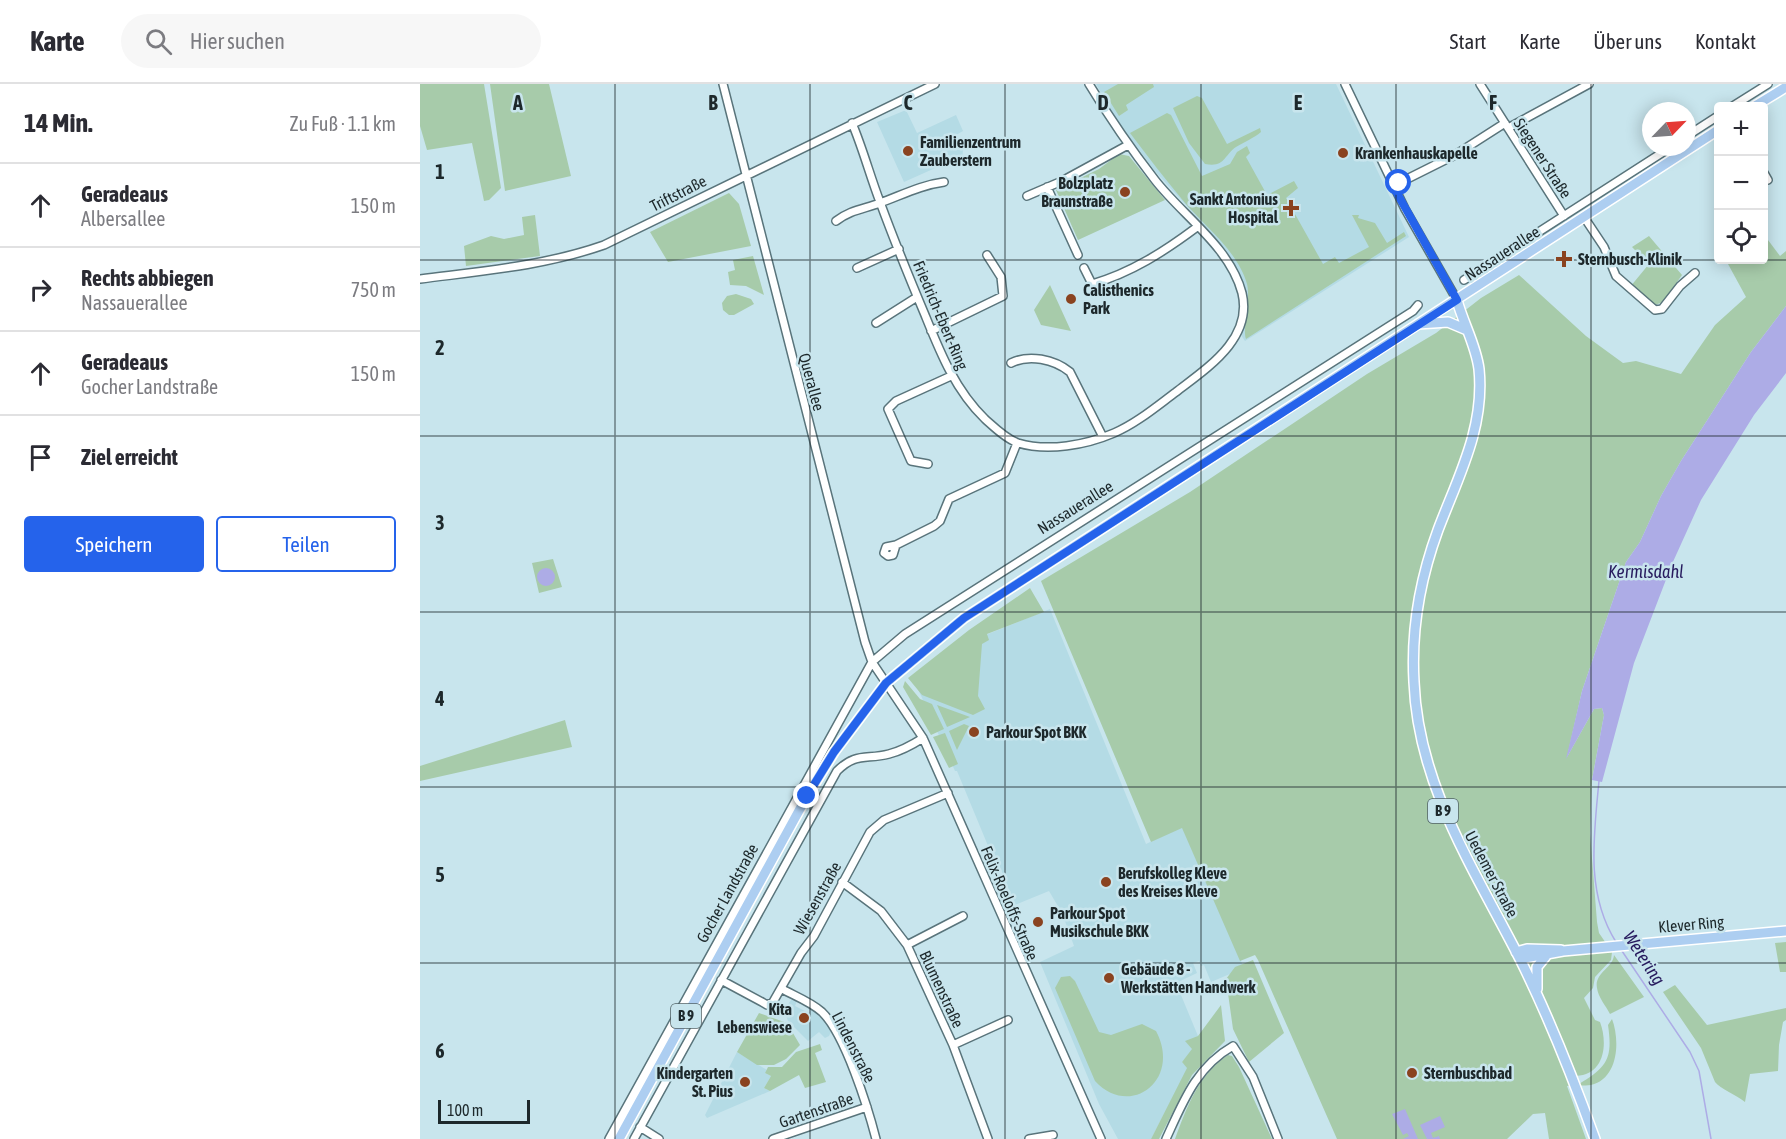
<!DOCTYPE html>
<html lang="de">
<meta charset="utf-8">
<style>
:root{--surface:#fff;--page:#f7f7f7;--text:#2b2b33;--muted:#7c7c81;--line:#e1e1e2;--accent:#2563eb}
body{margin:0;font-family:"Asap Condensed",sans-serif;background:var(--page);color:var(--text)}
.controls{position:absolute;right:18px;top:18px;display:grid;overflow:hidden;border-radius:6px;box-shadow:0 3px 15px #0003}
.controls button{width:54px;height:54px;display:grid;place-items:center;padding:0;border:0;border-bottom:2px solid var(--line);background:var(--surface);color:var(--text);font:30px sans-serif}
.compass{position:absolute;left:1222px;top:18px;width:54px;height:54px;border-radius:50%;background:var(--surface);box-shadow:0 3px 15px #0003;rotate:65deg}
.scale{position:absolute;left:18px;bottom:15px;width:92px;box-sizing:border-box;padding-left:6px;border:3px solid #1d282b;border-top:0;font-size:16px;line-height:21px;white-space:nowrap;color:#1d282b;-webkit-text-stroke:4px #c8e5ed;paint-order:stroke}
.stop{position:absolute;width:18px;height:18px;margin:-14px;border:4px solid #2563eb;border-radius:50%;background:#fff}
.stop.end{background:#2563eb;border-color:#fff;box-shadow:0 2px 6px #0008}
.list{margin:0;padding:0;list-style:none}
h2{display:flex;justify-content:space-between;align-items:center;height:78px;margin:0;padding:0 24px;font-size:26px}
h2 small{font-size:20px;font-weight:400;color:var(--muted)}
.list li{display:grid;grid-template-columns:39px 1fr auto;gap:18px;align-items:center;box-sizing:border-box;height:84px;padding:0 24px;border-top:2px solid var(--line)}
.list b{display:block;font-size:22px;white-space:nowrap}
.list p{margin:0;font-size:20px;white-space:nowrap;color:var(--muted)}
.list em{font-size:20px;font-style:normal;color:var(--muted)}
.actions{display:flex;gap:12px;padding:18px 24px}
.actions a{flex:1;padding:14px 0;border:2px solid var(--accent);border-radius:6px;text-align:center;font-size:21px;color:var(--accent)}
.actions .main{background:var(--accent);color:#fff}
.icon{flex:none;width:33px;height:33px;fill:none;stroke:currentColor;stroke-width:2;stroke-linecap:round;stroke-linejoin:round}
.map{position:relative;flex:none;width:1366px;height:1055px;overflow:hidden}
header{display:flex;align-items:center;gap:36px;box-sizing:border-box;height:84px;padding:0 30px;background:var(--surface);border-bottom:2px solid var(--line)}
header strong{font-size:28px}
nav{display:flex;gap:33px;margin-inline-start:auto;font-size:21px}
.search{width:420px;height:54px;background:var(--page);display:flex;align-items:center;gap:15px;box-sizing:border-box;padding:0 21px;border-radius:33px;color:var(--muted);font-size:22px}
main{display:flex}
aside{flex:1;background:var(--surface)}
.map>svg:first-child{display:block}
</style>
<header>
<strong>Karte</strong>
<div class="search"><svg class="icon" aria-label="search" viewBox="0 0 24 24"><circle cx="10" cy="10" r="6"/><path d="M15 15l6 6"/></svg>Hier suchen</div>
<nav><a>Start</a><a>Karte</a><a>Über uns</a><a>Kontakt</a></nav>
</header>
<main>
<aside>
<h2>14 Min.<small>Zu Fuß · 1.1 km</small></h2>
<ul class="list">
<li><svg class="icon" aria-label="ahead" viewBox="0 0 24 24"><path d="M12 20V5M6 11l6-6 6 6"/></svg><div><b>Geradeaus</b><p>Albersallee</p></div><em>150 m</em></li>
<li><svg class="icon" aria-label="right" viewBox="0 0 24 24"><path d="M7 20v-9h11M14 6l5 5-5 5"/></svg><div><b>Rechts abbiegen</b><p>Nassauerallee</p></div><em>750 m</em></li>
<li><svg class="icon" aria-label="ahead" viewBox="0 0 24 24"><path d="M12 20V5M6 11l6-6 6 6"/></svg><div><b>Geradeaus</b><p>Gocher Landstraße</p></div><em>150 m</em></li>
<li><svg class="icon" aria-label="arrive" viewBox="0 0 24 24"><path d="M6 21V4h12l-3 4 3 4H6"/></svg><div><b>Ziel erreicht</b></div></li>
</ul>
<div class="actions"><a class="main">Speichern</a><a>Teilen</a></div>
</aside>
<div class="map">
<svg width="1366" height="1055" viewBox="0 0 1366 1055">
<rect width="100%" height="100%" fill="#c8e5ed"/>
<path fill="#b4dbe5" d="M 676,0 L 916,0 L 989,153 L 825,257 L 821,251 L 828,216 L 819,187 L 801,160 L 734,86 L 694,32 Z
M 486,26 L 497,49 L 536,31 L 543,47 L 536,51 L 543,65 L 542,79 L 534,82 L 531,77 L 484,98 L 457,38 Z
M 630,525 L 726,760 L 762,743 L 824,884 L 791,898 L 784,881 L 781,882 L 779,877 L 773,879 L 777,889 L 756,899 L 778,952 L 773,965 L 762,978 L 768,984 L 731,1055 L 698,1055 L 679,1020 L 620,878 L 654,862 L 642,829 L 629,807 L 595,821 L 574,768 L 571,769 L 537,687 L 535,687 L 493,594 L 568,550 Z
M 372,915 L 377,917 L 375,922 L 389,929 L 391,925 L 404,937 L 411,948 L 409,952 L 405,954 L 399,948 L 388,957 L 368,937 L 364,925 Z
M 317,968 L 347,986 L 345,989 L 351,992 L 344,1004 L 350,1007 L 287,1034 L 285,1031 Z"/>
<path fill="#a7cbaa" d="M 0,0 L 64,0 L 81,104 L 69,116 L 64,117 L 52,59 L 7,66 L 0,42 Z
M 70,0 L 129,0 L 151,92 L 85,107 Z
M 698,0 L 733,0 L 734,3 L 706,21 L 708,26 L 699,32 L 684,8 Z
M 777,12 L 782,14 L 807,60 L 840,44 L 841,48 C 834,54 824,58 816,63 C 804,71 805,84 785,80 L 769,59 L 753,24 Z
M 747,29 L 751,31 L 782,92 L 810,80 L 817,68 L 827,62 L 830,69 L 826,73 L 847,111 L 874,97 L 878,104 L 866,114 L 903,180 L 915,173 L 919,179 L 949,163 L 932,131 L 939,131 L 938,134 L 955,139 L 967,159 L 984,148 L 986,152 L 826,255 C 822,245 831,216 827,200 C 818,168 786,143 765,119 C 746,96 728,73 710,49 Z
M 699,70 L 709,72 L 745,116 L 658,156 L 636,106 L 679,85 Z
M 309,109 L 319,120 L 331,162 L 248,178 L 230,148 Z
M 115,131 L 120,172 L 46,182 L 44,162 L 71,152 L 84,155 L 104,151 L 102,133 Z
M 1229,152 L 1262,191 L 1243,218 L 1235,221 L 1210,203 L 1229,180 L 1212,163 Z
M 1345,152 L 1360,172 L 1366,167 L 1366,222 L 1331,268 L 1261,377 L 1241,412 L 1220,458 L 1206,478 L 1162,607 L 1147,673 L 1174,625 L 1182,624 L 1184,631 L 1172,696 L 1170,749 L 1177,838 L 1179,849 L 1192,868 L 1191,876 L 1175,893 L 1173,904 L 1164,914 L 1175,936 L 1180,938 C 1188,959 1185,991 1156,992 L 1159,1000 C 1187,983 1193,975 1188,941 L 1192,935 C 1200,956 1199,994 1171,1001 C 1164,1002 1155,1001 1147,1002 L 1166,1055 L 1129,1055 L 1125,1029 L 1113,1030 L 1087,1055 L 917,1055 L 838,876 L 835,871 L 820,877 L 762,744 L 731,758 L 621,497 L 770,408 L 947,290 L 1016,249 L 1061,214 L 1099,191 L 1166,252 L 1203,279 L 1216,277 L 1261,290 L 1295,241 L 1326,213 L 1308,180 L 1314,176 L 1344,176 Z
M 333,172 L 344,211 L 326,202 L 310,201 L 308,188 L 315,186 L 313,176 Z
M 630,201 L 651,247 L 621,241 L 614,226 Z
M 316,210 L 331,215 L 334,220 L 314,231 L 309,231 L 303,226 L 302,219 L 307,212 Z
M 133,475 L 142,503 L 119,509 L 112,479 Z
M 610,504 L 624,528 L 567,550 L 569,556 L 562,560 L 558,612 L 565,625 L 553,631 L 502,611 L 488,594 L 549,546 Z
M 485,597 L 500,615 L 512,620 L 524,645 L 511,651 L 483,603 Z
M 517,621 L 550,633 L 527,643 Z
M 145,636 L 152,663 L 0,697 L 0,682 Z
M 544,640 L 549,642 L 537,666 L 529,647 Z
M 525,649 L 538,680 L 529,684 L 513,653 Z
M 1366,858 L 1366,888 L 1360,888 L 1355,859 Z
M 1194,871 L 1224,913 L 1190,930 C 1186,922 1178,913 1177,904 C 1174,889 1193,884 1194,871 Z
M 833,876 L 864,949 L 829,978 L 813,945 L 806,895 L 815,883 Z
M 650,892 L 655,897 L 679,948 L 691,951 L 722,940 L 736,947 C 762,996 710,1035 675,997 L 635,904 L 641,893 Z
M 1255,901 L 1287,941 L 1366,924 L 1366,936 L 1363,938 L 1359,961 L 1358,987 L 1330,990 L 1325,1018 C 1317,1011 1300,1005 1295,998 L 1281,964 L 1243,908 Z
M 801,921 L 805,957 L 772,991 L 739,1055 L 731,1055 L 767,984 L 762,978 L 772,965 L 765,957 L 778,952 Z
M 339,929 L 367,939 L 380,961 L 366,975 L 354,981 L 337,981 L 317,968 Z
M 400,960 L 402,966 L 395,969 L 406,998 L 385,1004 L 379,991 L 350,1007 L 344,1004 L 351,992 L 345,989 L 348,983 L 362,983 L 376,968 Z
M 808,971 L 812,972 L 819,983 L 852,1055 L 755,1055 C 767,1023 778,991 808,971 Z"/>
<path fill="#adace6" d="M 1366,222 L 1366,289 L 1334,331 L 1281,416 L 1252,480 L 1214,579 L 1182,698 L 1172,696 L 1184,631 L 1182,624 L 1174,625 L 1146,675 L 1162,607 L 1206,478 L 1220,458 L 1241,412 L 1261,377 L 1331,268 Z
M117 493a9 9 0 1 1 18 0a9 9 0 1 1-18 0Z
M 985,1025 L 998,1055 L 983,1055 L 989,1052 L 987,1049 L 983,1051 L 972,1030 Z
M 1020,1032 L 1025,1043 L 1011,1049 L 1013,1054 L 1019,1052 L 1020,1055 L 1007,1055 L 1000,1041 Z"/>
<g fill="none" stroke-linecap="round" stroke-linejoin="round">
<path stroke="#adace6" stroke-width="1.5" d="M 1179,697 C 1174,751 1165,809 1196,858
M 1202,867 L 1270,968 L 1279,987 L 1291,1055"/>
<defs>
<path id="minor" d="M 303,0 L 445,558 L 452,578 L 503,654 L 681,1055
M 925,0 L 985,125 L 1037,216
M 1060,0 L 1144,132
M 1313,22 L 1348,0
M 432,39 C 443,65 450,92 460,118 C 474,156 489,193 505,231 C 520,268 535,306 565,335 C 574,343 586,355 598,359 C 628,368 666,361 694,349 C 717,339 737,322 756,308 C 787,284 833,255 822,209 C 810,163 763,132 735,96 C 711,65 689,33 669,0
M 1088,44 L 1169,0
M 1267,52 L 1298,32
M 1344,89 L 1348,96
M 973,102 L 1035,71 L 1085,39
M 627,103 L 658,171
M 607,112 L 642,97 L 708,61
M 1164,133 L 1184,163 L 1196,192 L 1235,226 L 1242,225 L 1260,202 L 1275,189
M 416,137 C 430,126 444,125 460,119 C 482,111 501,101 524,98
M 437,184 L 479,165
M 664,184 L 672,200 C 711,189 745,167 777,143
M 0,195 C 62,187 124,182 184,161 L 515,0
M 1044,196 L 1251,63
M 456,239 L 497,213
M 511,247 L 583,212 L 581,193 L 567,171
M 591,279 C 609,270 634,275 650,288 L 683,353
M 508,380 L 491,377 L 468,325 L 476,317 L 531,292
M 476,461 L 514,442 L 520,437 L 529,415 L 585,389 L 597,359
M 476,461 L 473,471 L 468,472 L 464,469 L 466,463 Z
M 422,798 L 461,827 L 487,861 L 533,961 L 568,1055
M 487,861 L 543,832
M 301,896 L 342,918 L 347,921 L 353,918 L 381,869 L 394,852 L 450,748 L 464,736 L 528,709
M 362,905 C 375,912 391,918 402,928 C 425,950 448,1024 456,1055
M 533,961 L 588,936
M 220,1043 L 239,1055
M 189,1055 L 452,578 L 485,550 L 993,227 L 998,221
M 214,1055 L 417,687 C 436,668 446,676 469,670 C 481,667 492,661 503,654
M 353,1055 L 447,1023
M 609,1055 L 633,1051
M 746,1055 C 763,1018 776,983 813,962 L 833,993 L 858,1055"/>
<path id="major" d="M 1335,22 L 1366,3
M 1037,216 C 1043,239 1056,261 1059,285 C 1065,344 1038,393 1018,446 C 1000,495 991,546 994,598 C 998,701 1054,785 1100,875 C 1129,933 1153,994 1175,1055
M 998,240 L 1028,238 L 1047,246
M 1096,868 L 1107,865 L 1141,866
M 1100,875 L 1143,867 L 1366,847
M 1117,905 L 1117,883 L 1126,872
M 199,1055 L 387,712 L 414,668 L 466,599 L 544,534 L 1298,46"/>
</defs>
<use href="#minor" stroke="#59747b" stroke-width="10"/>
<use href="#major" stroke="#fff" stroke-width="12"/>
<use href="#minor" stroke="#fff" stroke-width="7"/>
<use href="#major" stroke="#adcef1" stroke-width="9"/>
</g>
<g fill="none" stroke-linecap="round" stroke-linejoin="round">
<path stroke="#2563eb" stroke-width="8" d="M 387,712 L 414,668 L 466,599 L 544,534 L 1037,216 L 973,102 L 979,99"/>
</g>
<path fill="none" stroke="#1d282b" stroke-width="1.5" stroke-opacity="0.55" d="M 195,0 L 195,1055M 390,0 L 390,1055M 585,0 L 585,1055M 781,0 L 781,1055M 976,0 L 976,1055M 1171,0 L 1171,1055M 0,176 L 1366,176M 0,352 L 1366,352M 0,528 L 1366,528M 0,703 L 1366,703M 0,879 L 1366,879"/>
<g fill="#8a4320" stroke="#c8e5ed" stroke-width="2">
<circle cx="488" cy="67" r="6"/>
<circle cx="923" cy="69" r="6"/>
<circle cx="705" cy="108" r="6"/>
<path d="M868 115h6v6h6v6h-6v6h-6v-6h-6v-6h6z"/>
<path d="M1141 166h6v6h6v6h-6v6h-6v-6h-6v-6h6z"/>
<circle cx="651" cy="215" r="6"/>
<circle cx="554" cy="648" r="6"/>
<circle cx="686" cy="798" r="6"/>
<circle cx="618" cy="838" r="6"/>
<circle cx="689" cy="894" r="6"/>
<circle cx="384" cy="934" r="6"/>
<circle cx="992" cy="989" r="6"/>
<circle cx="325" cy="998" r="6"/>
</g>
<g text-anchor="middle" stroke-width="5" stroke-linejoin="round" paint-order="stroke">
<g fill="#c8e5ed" stroke="#506165" stroke-width="1.5">
<rect x="1008" y="715" width="30" height="24" rx="4.5"/>
<rect x="251" y="920" width="30" height="24" rx="4.5"/>
</g>
<g font-size="15" font-weight="bold" fill="#1d282b">
<text x="1023" y="732">B 9</text>
<text x="266" y="937">B 9</text>
</g>
<g font-size="16" font-weight="bold" fill="#1d282b" stroke="#c8e5ed" text-anchor="start">
<text x="500" y="64">Familienzentrum<tspan x="500" dy="18">Zauberstern</tspan></text>
<text x="935" y="75">Krankenhauskapelle</text>
<text x="693" y="105" text-anchor="end">Bolzplatz<tspan x="693" dy="18">Braunstraße</tspan></text>
<text x="858" y="121" text-anchor="end">Sankt Antonius<tspan x="858" dy="18">Hospital</tspan></text>
<text x="1158" y="181">Sternbusch-Klinik</text>
<text x="663" y="212">Calisthenics<tspan x="663" dy="18">Park</tspan></text>
<text x="566" y="654">Parkour Spot BKK</text>
<text x="698" y="795">Berufskolleg Kleve<tspan x="698" dy="18">des Kreises Kleve</tspan></text>
<text x="630" y="835">Parkour Spot<tspan x="630" dy="18">Musikschule BKK</tspan></text>
<text x="701" y="891">Gebäude 8 -<tspan x="701" dy="18">Werkstätten Handwerk</tspan></text>
<text x="372" y="931" text-anchor="end">Kita<tspan x="372" dy="18">Lebenswiese</tspan></text>
<text x="313" y="995" text-anchor="end">Kindergarten<tspan x="313" dy="18">St. Pius</tspan></text>
<text x="1004" y="995">Sternbuschbad</text>
</g>
<g font-size="16" fill="#1d282b" stroke="#c8e5ed">
<text transform="translate(1123 74) rotate(57)" y="6">Siegener Straße</text>
<text transform="translate(258 109) rotate(-27)" y="6">Triftstraße</text>
<text transform="translate(1082 169) rotate(-33)" y="6">Nassauerallee</text>
<text transform="translate(521 231) rotate(67)" y="6">Friedrich-Ebert-Ring</text>
<text transform="translate(392 298) rotate(75)" y="6">Querallee</text>
<text transform="translate(655 423) rotate(-32)" y="6">Nassauerallee</text>
<text transform="translate(1072 790) rotate(62)" y="6">Uedemer Straße</text>
<text transform="translate(307 809) rotate(-61)" y="6">Gocher Landstraße</text>
<text transform="translate(397 814) rotate(-61)" y="6">Wiesenstraße</text>
<text transform="translate(590 819) rotate(67)" y="6">Felix-Roeloffs-Straße</text>
<text transform="translate(1271 840) rotate(-5)" y="6">Klever Ring</text>
<text transform="translate(522 905) rotate(65)" y="6">Blumenstraße</text>
<text transform="translate(434 963) rotate(63)" y="6">Lindenstraße</text>
<text transform="translate(396 1026) rotate(-19)" y="6">Gartenstraße</text>
</g>
<g font-size="18" font-style="italic" fill="#271b5e" stroke="#c8e5ed">
<text x="1226" y="494">Kermisdahl</text>
<text transform="translate(1224 874) rotate(57)" y="6">Wetering</text>
</g>
</g>
<g font-size="20" text-anchor="middle" font-weight="bold" fill="#1d282b" stroke="#c8e5ed" stroke-width="5" stroke-linejoin="round" paint-order="stroke">
<text x="98" y="26">A</text>
<text x="293" y="26">B</text>
<text x="488" y="26">C</text>
<text x="683" y="26">D</text>
<text x="878" y="26">E</text>
<text x="1073" y="26">F</text>
<text x="20" y="95">1</text>
<text x="20" y="271">2</text>
<text x="20" y="446">3</text>
<text x="20" y="622">4</text>
<text x="20" y="798">5</text>
<text x="20" y="974">6</text>
</g>
</svg>
<div class="controls">
<button>+</button>
<button>−</button>
<button><svg class="icon" aria-label="locate" viewBox="0 0 24 24"><circle cx="12" cy="12" r="6"/><path d="M12 2v4M12 18v4M2 12h4M18 12h4"/></svg></button>
</div>
<svg class="compass" viewBox="-18 -18 36 36"><path d="M0-13l5 13h-10z" fill="#e53935"/><path d="M0 13l5-13h-10z" fill="#7c7c81"/></svg>
<div class="scale">100 m</div>
<div class="stop" style="left:979px;top:99px"></div>
<div class="stop end" style="left:387px;top:712px"></div>
</div>
</main>
